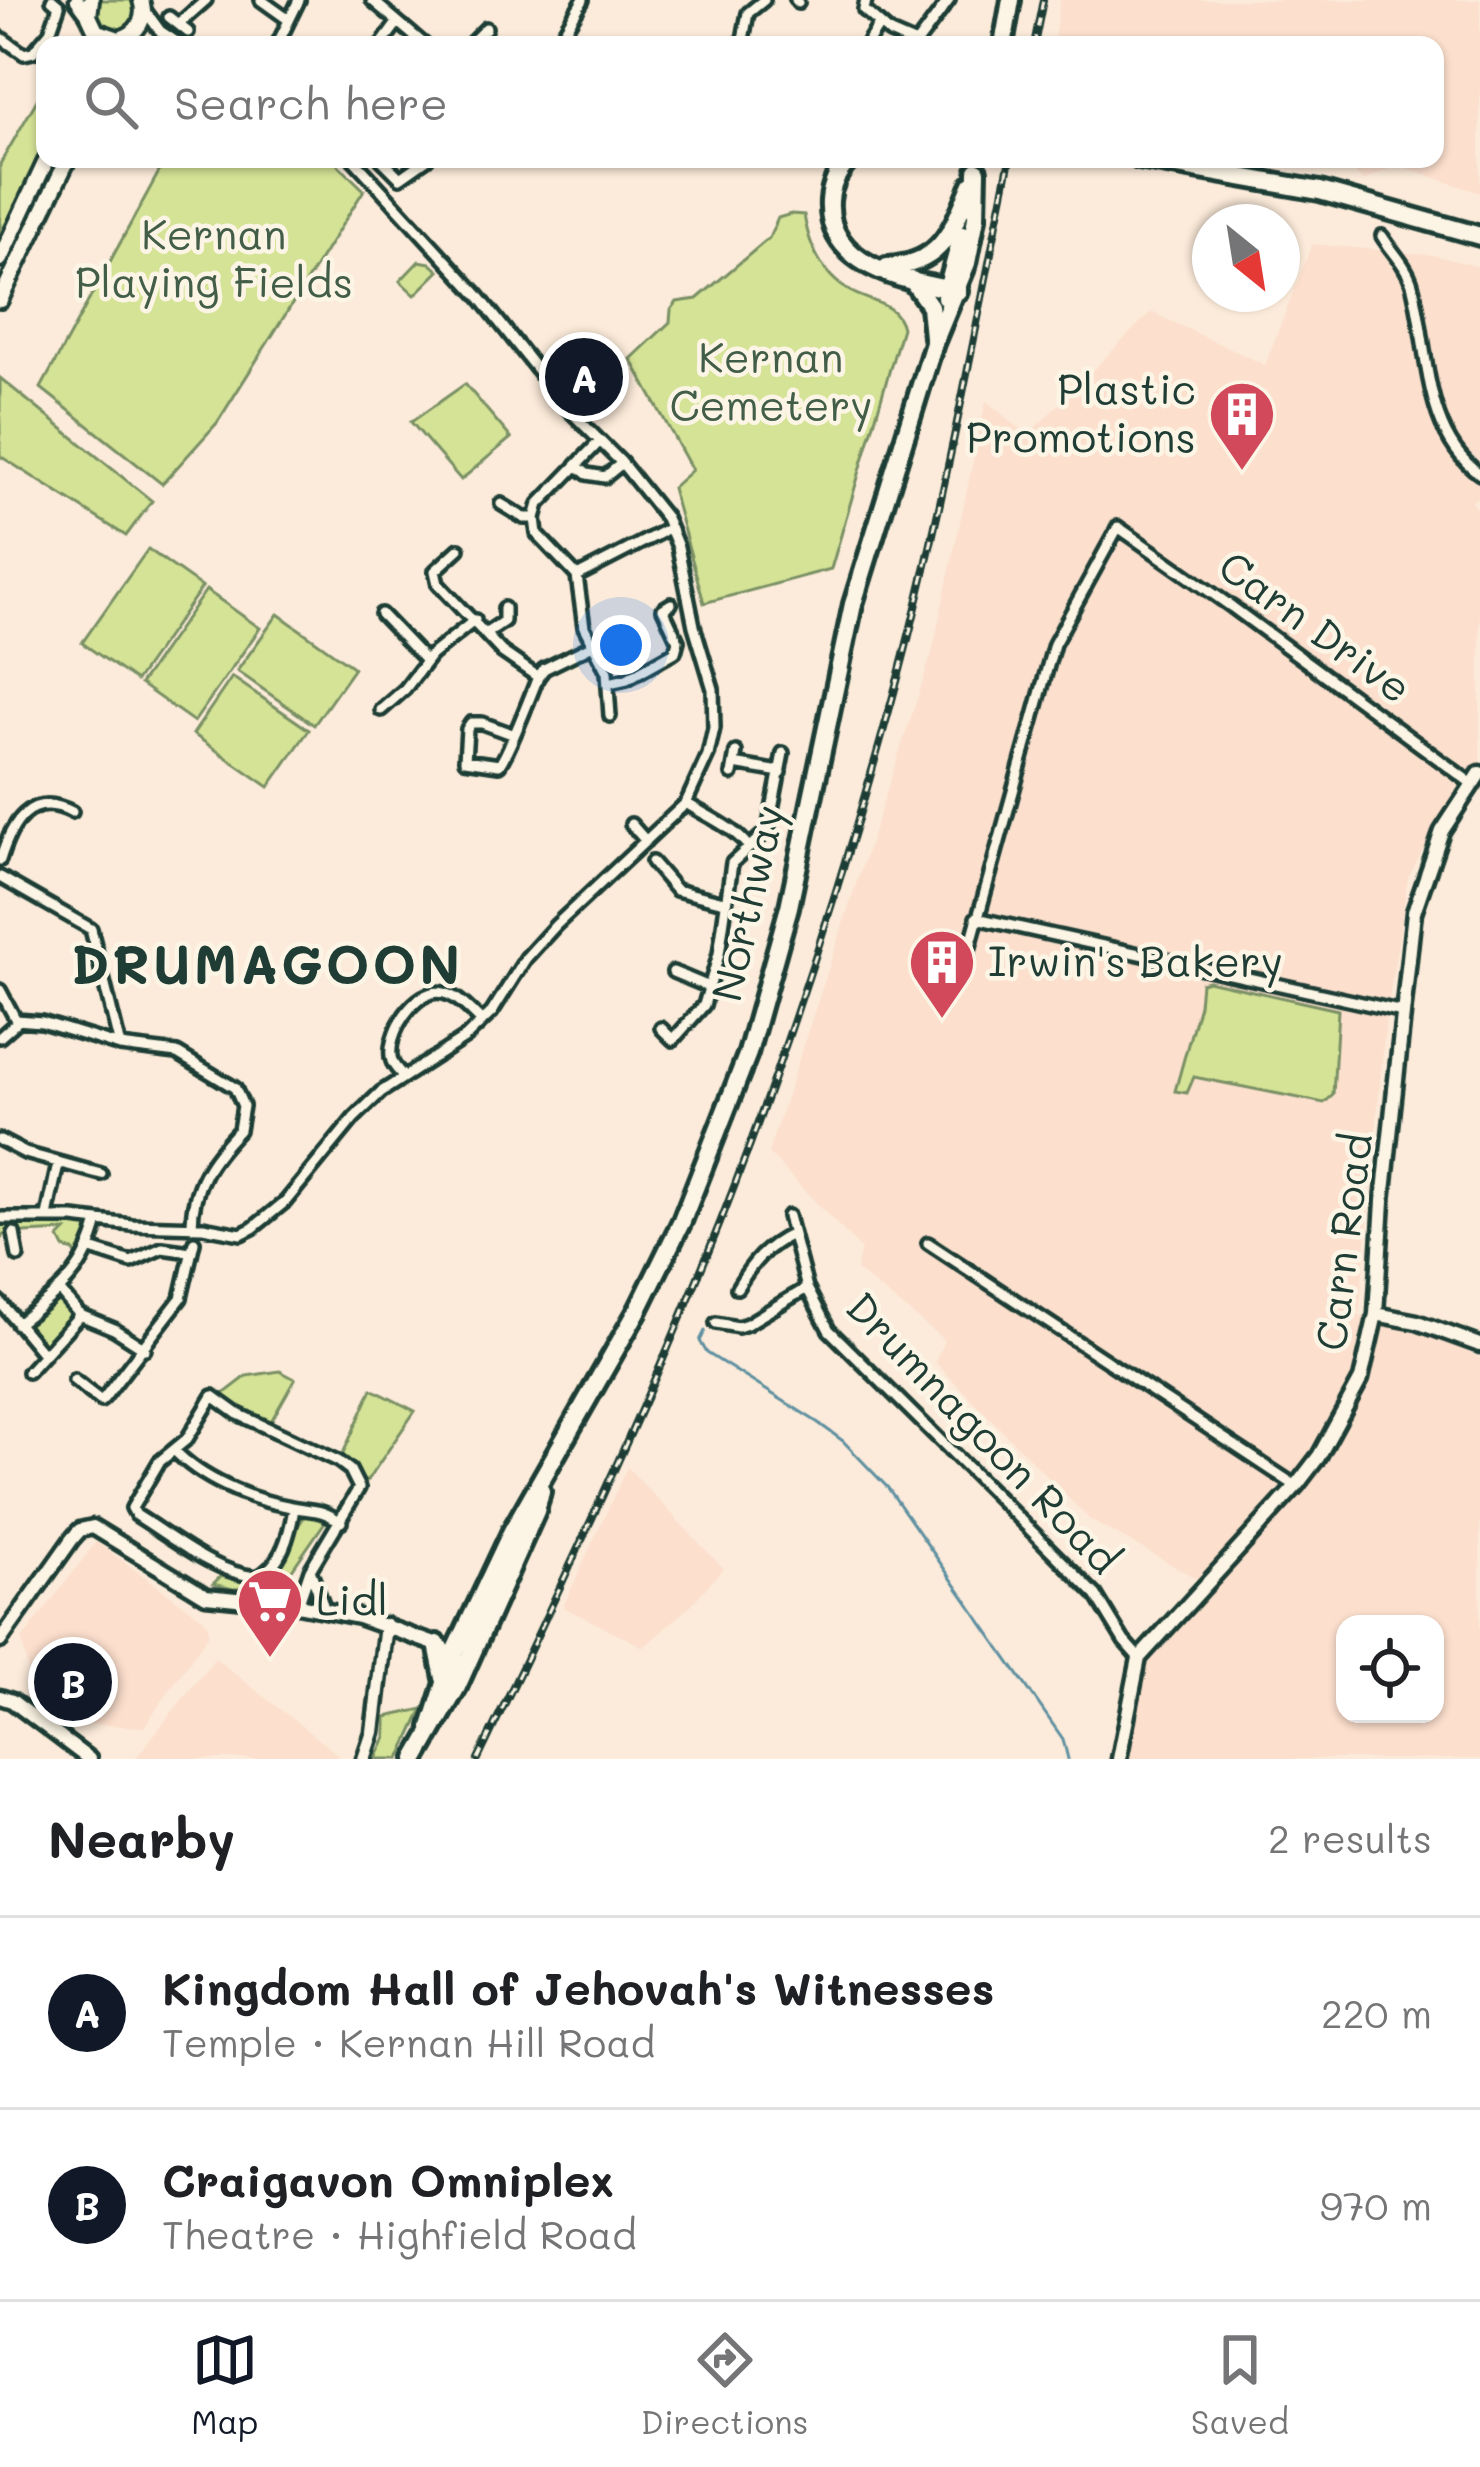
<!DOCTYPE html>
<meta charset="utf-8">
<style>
:root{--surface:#fff;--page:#f6f6f6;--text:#202124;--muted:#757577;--line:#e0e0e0;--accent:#111827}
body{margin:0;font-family:Mali,sans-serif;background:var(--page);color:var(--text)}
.controls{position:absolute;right:36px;bottom:36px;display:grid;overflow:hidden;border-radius:24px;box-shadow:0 3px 9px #0004}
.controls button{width:108px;height:108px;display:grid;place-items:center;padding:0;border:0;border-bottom:3px solid var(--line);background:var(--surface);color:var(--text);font:60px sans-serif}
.compass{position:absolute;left:1192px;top:204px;width:108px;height:108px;border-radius:50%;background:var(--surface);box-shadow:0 3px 9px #0004;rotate:150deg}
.you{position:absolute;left:621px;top:645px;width:42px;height:42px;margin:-30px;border:9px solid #fff;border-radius:50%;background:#1a73e8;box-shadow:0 0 0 18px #1a73e833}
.badge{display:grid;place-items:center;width:78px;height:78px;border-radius:50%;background:var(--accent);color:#fff;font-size:39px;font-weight:700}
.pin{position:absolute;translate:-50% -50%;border:6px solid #fff;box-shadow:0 3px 12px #0006}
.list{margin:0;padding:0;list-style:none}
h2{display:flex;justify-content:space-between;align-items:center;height:156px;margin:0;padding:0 48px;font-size:51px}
h2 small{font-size:39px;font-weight:400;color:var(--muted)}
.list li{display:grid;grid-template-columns:78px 1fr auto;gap:36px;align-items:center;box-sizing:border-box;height:192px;padding:0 48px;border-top:3px solid var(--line)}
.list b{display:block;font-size:45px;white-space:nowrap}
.list p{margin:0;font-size:39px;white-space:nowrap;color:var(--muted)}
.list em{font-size:39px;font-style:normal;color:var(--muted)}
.icon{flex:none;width:66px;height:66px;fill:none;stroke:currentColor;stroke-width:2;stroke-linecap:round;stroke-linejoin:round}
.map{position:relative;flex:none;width:1480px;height:1759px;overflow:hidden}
.search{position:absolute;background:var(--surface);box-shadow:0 3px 9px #0004;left:36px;right:36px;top:36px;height:132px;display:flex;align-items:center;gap:30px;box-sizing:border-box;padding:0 42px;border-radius:24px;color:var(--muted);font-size:45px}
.sheet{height:540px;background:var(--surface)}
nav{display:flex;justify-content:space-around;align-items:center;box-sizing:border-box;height:168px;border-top:3px solid var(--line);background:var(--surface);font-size:33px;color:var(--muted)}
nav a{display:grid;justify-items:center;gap:6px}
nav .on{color:var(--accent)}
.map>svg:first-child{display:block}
</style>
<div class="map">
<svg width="1480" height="1759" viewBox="0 0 1480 1759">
<rect width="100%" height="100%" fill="#fcebda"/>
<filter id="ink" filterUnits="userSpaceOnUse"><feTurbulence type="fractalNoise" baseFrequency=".00833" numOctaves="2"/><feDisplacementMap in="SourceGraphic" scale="24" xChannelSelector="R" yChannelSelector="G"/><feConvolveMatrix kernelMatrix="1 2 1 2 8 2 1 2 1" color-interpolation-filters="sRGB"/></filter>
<g filter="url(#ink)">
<path fill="#fcdfcd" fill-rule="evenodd" d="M 1060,0 L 1480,0 L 1480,193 L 1398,165 L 1363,181 L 1341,159 L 1435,159 L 1435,45 L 1053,45 Z
M 1312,244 L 1433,255 L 1480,267 L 1480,496 L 1472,501 L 1480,516 L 1480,762 L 1453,795 L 1408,878 L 1386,1018 L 1359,1316 L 1446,1342 L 1480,1358 L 1480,1759 L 1126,1759 L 1143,1666 L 1209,1585 L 1090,1520 L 935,1362 L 944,1340 L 856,1270 L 861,1249 L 768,1153 L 932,653 L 986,401 L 1028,435 L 1151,312 L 1265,365 ZM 1345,1624 L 1435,1624 L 1435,1714 L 1345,1714 Z
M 627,1467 L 723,1568 L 691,1605 L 644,1647 L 563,1607 Z
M 96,1542 L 204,1619 L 208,1626 L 208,1635 L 144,1727 L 71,1723 L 33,1695 L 22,1640 Z
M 215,1658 L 337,1754 L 334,1759 L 135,1759 Z"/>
<path fill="#d5e396" stroke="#7a9065" stroke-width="3" d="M 99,0 L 134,0 L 137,13 L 133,25 L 116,33 L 101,26 L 95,17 Z
M 45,86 L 45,149 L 0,237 L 0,164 Z
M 166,159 L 332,159 L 364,190 L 217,423 L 162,484 L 41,388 Z
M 791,214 L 804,215 C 809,245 822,274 848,290 C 869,303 896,301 902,328 L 831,569 L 704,603 L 672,488 L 692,470 L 631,359 L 670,322 L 671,310 L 677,302 L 697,299 L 769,238 L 778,218 Z
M 419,261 L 430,263 L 439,271 L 415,295 L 400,281 Z
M 0,378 L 152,501 L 126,536 L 0,456 Z
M 465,384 L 511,438 L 461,480 L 411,422 Z
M 148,549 L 202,587 L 136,681 L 82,643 Z
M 206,590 L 260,628 L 194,722 L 140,684 Z
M 278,614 L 354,668 L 314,725 L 237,671 Z
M 232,677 L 309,730 L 269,787 L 193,734 Z
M 1208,981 L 1338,1010 L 1333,1095 L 1324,1103 L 1194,1077 L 1187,1093 L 1175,1091 L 1199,1005 L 1201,983 Z
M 18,1219 L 87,1224 L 88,1234 L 79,1261 L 74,1251 L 64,1248 L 59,1238 L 66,1231 L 4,1234 L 0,1242 L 0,1223 Z
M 56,1298 L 76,1314 L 49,1345 L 43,1346 L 26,1325 Z
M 280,1371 L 295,1379 L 269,1425 L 221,1396 L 247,1376 Z
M 372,1389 L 415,1411 L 367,1481 L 361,1481 L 353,1466 L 341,1458 Z
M 307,1514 L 327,1519 L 280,1587 L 233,1589 L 213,1584 L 221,1576 L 253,1585 L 269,1581 C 280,1564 295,1525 307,1514 Z
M 423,1709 L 400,1759 L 376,1759 L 386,1737 L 386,1717 Z"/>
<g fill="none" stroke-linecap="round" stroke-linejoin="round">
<path stroke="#5f90a1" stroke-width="3" d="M 705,1331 L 700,1341 L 707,1353 L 817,1422 L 843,1441 L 888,1488 L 1063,1739 L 1068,1759"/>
<defs>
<path id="street" d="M 261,0 L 289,20
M 372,0 L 425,45
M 796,0 L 798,3
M 866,0 L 864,10 L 890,33 L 918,45
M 144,9 L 160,31 L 181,45
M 169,17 L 188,32
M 180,23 L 206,0
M 0,37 L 24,54 L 33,52 L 50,32 L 59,6 L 52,0
M 917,43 L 949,0
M 277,45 L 299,0
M 381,45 L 397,23
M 469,45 L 486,28
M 556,45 L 583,0
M 742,45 L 748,13 L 764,0
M 866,45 L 879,25
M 381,159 L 400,178 L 427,159
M 1382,236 C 1392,252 1407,266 1412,284 C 1429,346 1422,433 1480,474
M 599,442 L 539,504 L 535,518 L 537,534 L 577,576 L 584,627 L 607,672 L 610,716
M 577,466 L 587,474 L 605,477 L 622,463
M 501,504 L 524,518 L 535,518
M 459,549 L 435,571 L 438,584 L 502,652 L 538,677 L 544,669 L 591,646
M 577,576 L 670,528
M 381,614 L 426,661
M 488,632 L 504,621 L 504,608
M 609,683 L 627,679 L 675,652 L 678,641 L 663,609 L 671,604
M 381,710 L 405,689 L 431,655 L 475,620
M 512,734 L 482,723 L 471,723 L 467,729 L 465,760 L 499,765 C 507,757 532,692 538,677
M 734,764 L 780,772
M 732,774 L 736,752
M 686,803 C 706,816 736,828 749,848
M 631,824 L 646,841
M 0,860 C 11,824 30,790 72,812
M 652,862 L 676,890 L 724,902
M 0,877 L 91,929 L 120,1046 L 42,1022 L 16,1020
M 976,918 L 1403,1012
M 969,950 L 1054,644 L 1118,527 L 1232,607 L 1471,783
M 673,972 L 709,987
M 0,990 L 17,1022 L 0,1037
M 661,1028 L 673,1040 L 704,1005 L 719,954 L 732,863 L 768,830 L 783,753
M 120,1046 L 177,1053 L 235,1088 L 243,1106 L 239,1130 C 211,1159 192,1185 192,1227
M 403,1076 C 399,1071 394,1067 392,1061 C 384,1037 416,985 444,993 C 459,997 472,1012 482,1022
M 0,1140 L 25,1153 L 101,1174
M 47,1216 L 58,1164
M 788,1216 L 807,1288 L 829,1330 L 1096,1595 L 1124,1641 L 1139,1658
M 0,1218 L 73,1218 L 132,1225 L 203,1227 L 241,1234 L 253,1228 L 286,1201 L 354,1118 L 381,1092 L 466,1037 L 492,1012 L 526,958 L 556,925 L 686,803 L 708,755 L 714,728 L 713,689 L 694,626 L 678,547 L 666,518 L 621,462 L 567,408 L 478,295 L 353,159
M 14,1233 L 18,1256
M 928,1243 L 1296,1486
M 91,1249 L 131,1262 L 162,1248 L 191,1252
M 737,1288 C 752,1263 765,1247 792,1234
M 59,1290 L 80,1315 L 114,1329 L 145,1349
M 0,1302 L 43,1354
M 716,1323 L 738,1327 L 747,1324 L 807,1288
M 17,1324 C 58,1292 85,1274 98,1221
M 28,1372 L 80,1315
M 74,1380 L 101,1401 L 104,1398 L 181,1298 L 194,1242
M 174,1450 C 201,1479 249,1499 287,1506 C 312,1512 319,1507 341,1522
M 294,1508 C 290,1533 282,1566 257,1577 C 214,1573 172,1537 136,1515 L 132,1508 L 159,1462 L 187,1439 L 213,1396 L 238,1414 L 338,1461 L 350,1470 L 359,1488 L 310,1570 L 298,1605
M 310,1570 L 325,1610"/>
<path id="secondary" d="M 77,0 L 89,16
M 1376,1314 L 1417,1322 L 1480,1345
M 0,1641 L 72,1539 L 80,1530 L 93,1527 L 206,1596 L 298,1605 L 359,1617 L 443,1647
M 0,1697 L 12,1701 L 89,1759
M 364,1759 L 373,1732 L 386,1625
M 1119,1759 L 1139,1658 L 1296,1486 L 1319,1456 L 1361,1379 L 1376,1314 L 1383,1201 L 1414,912 L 1442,831 L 1480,773"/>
<path id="primary" d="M 91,0 L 89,16 L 96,31 L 119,39 C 138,34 147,19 141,0
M 0,259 L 47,159
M 0,300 L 68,159"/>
<path id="highway" d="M 1003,45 L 1011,0
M 850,159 C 838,171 831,184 830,201 C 826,268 908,281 958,291
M 1139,159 L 1320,191 L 1480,236
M 887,267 C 944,264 952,229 972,184
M 912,280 L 930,306 L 933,337
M 945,297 L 962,235
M 437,1644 L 444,1678
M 431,1727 L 455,1652 L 512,1531 L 638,1310 L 682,1221 L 748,1053 L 789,907 L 853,604 L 934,343 L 967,263 L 976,218 L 977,171
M 416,1759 L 457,1687 L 536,1511 L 541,1491"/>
</defs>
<use href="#street" stroke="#1f3d34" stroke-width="18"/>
<use href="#secondary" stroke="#1f3d34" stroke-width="21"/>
<use href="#primary" stroke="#1f3d34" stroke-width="22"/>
<use href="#highway" stroke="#1f3d34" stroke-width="26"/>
<use href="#street" stroke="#fcf5e5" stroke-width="9"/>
<use href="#secondary" stroke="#fcf5e5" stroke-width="12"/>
<use href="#primary" stroke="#fcf5e5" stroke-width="14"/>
<use href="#highway" stroke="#fcf5e5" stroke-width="16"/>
<defs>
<path id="rail" d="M 1034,45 L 1043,0
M 478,1759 C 563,1583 647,1405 720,1223 C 784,1060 838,893 885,725 C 938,539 971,348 1010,159"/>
</defs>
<use href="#rail" stroke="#1f3d34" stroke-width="8"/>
<use href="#rail" stroke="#fcf5e5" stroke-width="3" stroke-dasharray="9" stroke-linecap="butt"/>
</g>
</g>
<defs>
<symbol id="building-pin" viewBox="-11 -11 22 30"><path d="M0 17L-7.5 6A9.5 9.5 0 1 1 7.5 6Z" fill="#d1495b" stroke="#fcf5e5"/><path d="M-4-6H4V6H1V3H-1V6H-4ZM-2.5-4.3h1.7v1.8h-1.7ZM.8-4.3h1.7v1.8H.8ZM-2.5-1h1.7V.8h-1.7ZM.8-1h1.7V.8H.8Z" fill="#fff"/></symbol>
<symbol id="supermarket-pin" viewBox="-11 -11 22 30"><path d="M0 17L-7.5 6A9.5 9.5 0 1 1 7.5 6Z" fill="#d1495b" stroke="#fcf5e5"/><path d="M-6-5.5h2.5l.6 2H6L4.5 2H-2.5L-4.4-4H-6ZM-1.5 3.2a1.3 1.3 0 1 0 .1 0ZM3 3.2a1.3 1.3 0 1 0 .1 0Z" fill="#fff"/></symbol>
</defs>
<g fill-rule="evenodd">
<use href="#building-pin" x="1204" y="376" width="76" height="104"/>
<use href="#building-pin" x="904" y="924" width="76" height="104"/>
<use href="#supermarket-pin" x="232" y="1563" width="76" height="104"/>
</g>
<g text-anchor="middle" stroke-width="9" stroke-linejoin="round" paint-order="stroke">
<g font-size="42" fill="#435e48" stroke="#fcf5e5">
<text x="214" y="250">Kernan<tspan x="214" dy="48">Playing Fields</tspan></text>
<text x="771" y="373">Kernan<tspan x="771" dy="48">Cemetery</tspan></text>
</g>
<g font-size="42" fill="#1f3d34" stroke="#fcf5e5" text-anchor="start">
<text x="1196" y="405" text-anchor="end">Plastic<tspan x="1196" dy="48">Promotions</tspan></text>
<text x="988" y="977">Irwin's Bakery</text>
<text x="316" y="1616">Lidl</text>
</g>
<g font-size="42" fill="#1f3d34" stroke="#fcf5e5">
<text transform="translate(1315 627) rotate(36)" y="15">Carn Drive</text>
<text transform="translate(748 903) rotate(-77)" y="15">Northway</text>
<text transform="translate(1344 1242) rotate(-83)" y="15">Carn Road</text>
<text transform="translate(983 1433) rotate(46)" y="15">Drumnagoon Road</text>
</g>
<g font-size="54" font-weight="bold" letter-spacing="3" fill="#1f3d34" stroke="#fcf5e5">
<text x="267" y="984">DRUMAGOON</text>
</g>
</g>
</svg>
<div class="controls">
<button><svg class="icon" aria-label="locate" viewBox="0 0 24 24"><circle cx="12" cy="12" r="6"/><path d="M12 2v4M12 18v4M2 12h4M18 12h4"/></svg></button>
</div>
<svg class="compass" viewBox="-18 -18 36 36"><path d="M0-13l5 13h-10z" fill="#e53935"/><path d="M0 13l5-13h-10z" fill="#757577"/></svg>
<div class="you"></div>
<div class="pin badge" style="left:584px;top:377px">A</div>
<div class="pin badge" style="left:73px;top:1682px">B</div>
<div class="search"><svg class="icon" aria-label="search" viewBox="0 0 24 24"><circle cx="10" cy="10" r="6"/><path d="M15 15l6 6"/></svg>Search here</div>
</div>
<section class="sheet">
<h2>Nearby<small>2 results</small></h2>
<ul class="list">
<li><span class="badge">A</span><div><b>Kingdom Hall of Jehovah's Witnesses</b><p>Temple · Kernan Hill Road</p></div><em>220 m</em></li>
<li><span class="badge">B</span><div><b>Craigavon Omniplex</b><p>Theatre · Highfield Road</p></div><em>970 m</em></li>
</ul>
</section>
<nav>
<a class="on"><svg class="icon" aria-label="map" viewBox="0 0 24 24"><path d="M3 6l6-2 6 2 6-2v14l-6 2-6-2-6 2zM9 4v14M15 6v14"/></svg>Map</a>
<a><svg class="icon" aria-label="directions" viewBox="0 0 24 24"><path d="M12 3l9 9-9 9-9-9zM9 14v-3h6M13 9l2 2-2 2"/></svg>Directions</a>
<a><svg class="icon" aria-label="saved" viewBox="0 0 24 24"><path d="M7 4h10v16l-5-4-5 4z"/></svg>Saved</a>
</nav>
